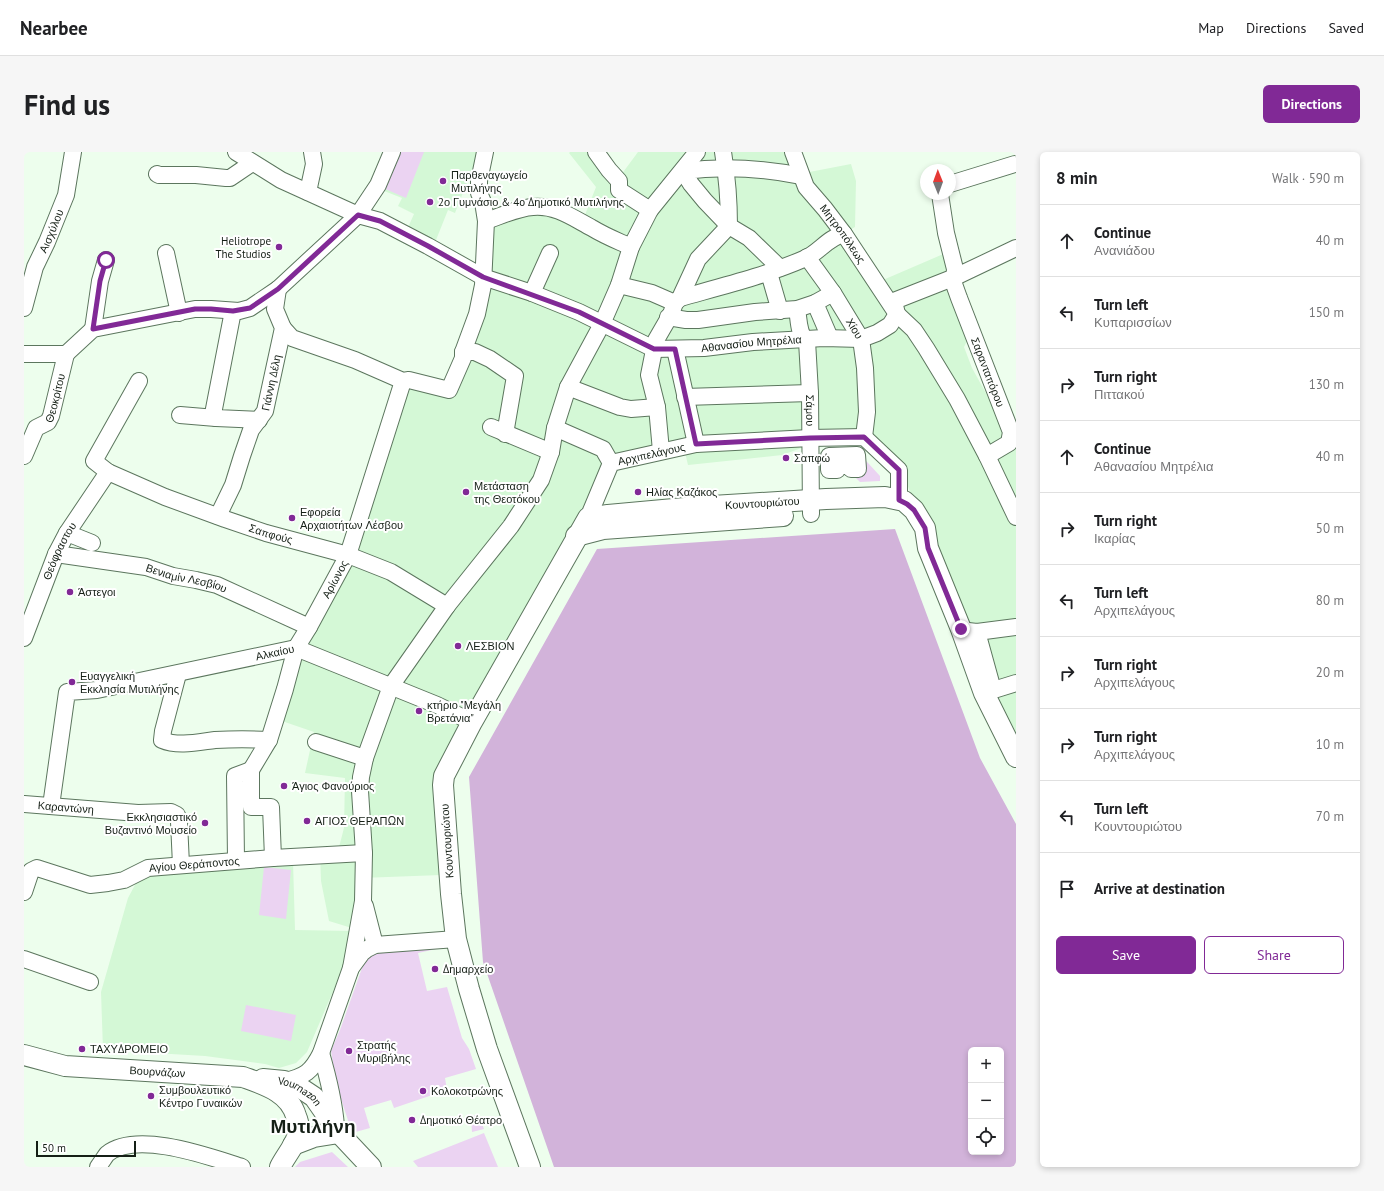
<!DOCTYPE html>
<meta charset="utf-8">
<style>
:root{--surface:#fff;--page:#f6f6f6;--text:#202124;--muted:#757577;--line:#e0e0e0;--accent:#812996}
body{margin:0;font-family:"PT Sans",sans-serif;background:var(--page);color:var(--text)}
.controls{position:absolute;right:12px;bottom:12px;display:grid;overflow:hidden;border-radius:6px;box-shadow:0 2px 6px #0003}
.controls button{width:36px;height:36px;display:grid;place-items:center;padding:0;border:0;border-bottom:1px solid var(--line);background:var(--surface);color:var(--text);font:20px sans-serif}
.compass{position:absolute;left:896px;top:12px;width:36px;height:36px;border-radius:50%;background:var(--surface);box-shadow:0 2px 6px #0003;rotate:359deg}
.scale{position:absolute;left:12px;bottom:10px;width:100px;box-sizing:border-box;padding-left:4px;border:2px solid #151f16;border-top:0;font-size:11px;line-height:14px;white-space:nowrap;color:#151f16;-webkit-text-stroke:3px #fff;paint-order:stroke}
.stop{position:absolute;width:12px;height:12px;margin:-9px;border:3px solid #812996;border-radius:50%;background:#fff}
.stop.end{background:#812996;border-color:#fff;box-shadow:0 1px 4px #0008}
.list{margin:0;padding:0;list-style:none}
h2{display:flex;justify-content:space-between;align-items:center;height:52px;margin:0;padding:0 16px;font-size:17px}
h2 small{font-size:13px;font-weight:400;color:var(--muted)}
.list li{display:grid;grid-template-columns:26px 1fr auto;gap:12px;align-items:center;box-sizing:border-box;height:72px;padding:0 16px;border-top:1px solid var(--line)}
.list b{display:block;font-size:15px;white-space:nowrap}
.list p{margin:0;font-size:13px;white-space:nowrap;color:var(--muted)}
.list em{font-size:13px;font-style:normal;color:var(--muted)}
.actions{display:flex;gap:8px;padding:12px 16px}
.actions a{flex:1;padding:9px 0;border:1px solid var(--accent);border-radius:6px;text-align:center;font-size:14px;color:var(--accent)}
.actions .main{background:var(--accent);color:#fff}
.icon{flex:none;width:22px;height:22px;fill:none;stroke:currentColor;stroke-width:2;stroke-linecap:round;stroke-linejoin:round}
.map{position:relative;flex:none;width:992px;height:1015px;overflow:hidden;border-radius:6px}
header{display:flex;align-items:center;gap:24px;box-sizing:border-box;height:56px;padding:0 20px;background:var(--surface);border-bottom:1px solid var(--line)}
header strong{font-size:19px}
nav{display:flex;gap:22px;margin-inline-start:auto;font-size:14px}
.intro{display:flex;align-items:center;justify-content:space-between;box-sizing:border-box;height:96px;padding:0 24px}
h1{margin:0;font-size:28px}
.button{padding:10px 18px;border-radius:6px;background:var(--accent);color:#fff;font-size:14px;font-weight:700}
main{display:flex;gap:24px;padding:0 24px}
aside{flex:1;background:var(--surface);border-radius:6px;box-shadow:0 2px 6px #0003}
.map>svg:first-child{display:block}
</style>
<header>
<strong>Nearbee</strong>
<nav><a>Map</a><a>Directions</a><a>Saved</a></nav>
</header>
<div class="intro"><h1>Find us</h1><a class="button">Directions</a></div>
<main>
<div class="map">
<svg width="992" height="1015" viewBox="0 0 992 1015">
<rect width="100%" height="100%" fill="#edfeed"/>
<path fill="#d4f8d6" d="M 370,0 L 455,0 L 431,61 L 424,58 L 410,93 L 382,80 L 390,62 L 374,54 L 378,46 L 355,37 Z
M 546,0 L 574,0 L 597,23 L 614,0 L 768,0 L 775,22 L 827,12 L 832,29 L 831,75 L 822,80 L 852,131 L 924,100 L 943,189 L 940,195 L 948,216 L 983,279 L 992,289 L 992,597 L 893,358 L 875,311 L 849,286 L 783,294 L 758,303 L 664,313 L 659,292 L 583,305 L 561,356 L 440,563 L 417,615 L 417,723 L 337,726 L 331,777 L 305,769 L 297,729 L 296,700 L 314,699 L 320,676 L 321,626 L 281,621 L 290,580 L 255,568 L 277,495 L 313,431 L 382,231 L 427,241 L 466,72 L 502,59 L 559,68 L 572,35 L 545,1 Z
M 269,709 L 271,778 L 329,779 L 329,793 L 283,900 L 272,911 L 255,916 L 241,912 L 181,904 L 79,898 L 77,840 L 104,746 L 112,731 L 127,721 Z"/>
<path fill="#ebd3f2" d="M 372,0 L 400,0 L 382,46 L 359,36 Z
M 833,299 L 856,324 L 856,329 L 836,330 L 831,325 L 818,318 L 818,325 L 811,325 Z
M 240,715 L 267,718 L 262,767 L 235,763 Z
M 413,794 L 417,796 L 394,801 L 403,839 L 423,835 L 438,886 L 445,897 L 452,917 L 421,926 L 423,938 L 370,956 L 367,948 L 340,956 L 346,976 L 328,981 L 312,931 L 307,899 L 316,878 L 338,816 L 344,806 L 353,799 Z
M 222,853 L 272,863 L 267,889 L 217,879 Z
M 453,962 L 455,964 L 460,977 L 448,980 L 447,965 Z
M 460,981 L 474,1015 L 394,1015 L 389,1009 Z
M 308,1000 L 324,1015 L 271,1015 L 276,1010 Z"/>
<path fill="#d2b3da" fill-rule="evenodd" d="M 871,377 L 956,606 L 992,672 L 992,1015 L 530,1015 L 459,810 L 445,625 L 573,397 ZM 947,898 L 977,898 L 977,1000 L 947,1000 Z"/>
<g fill="none" stroke-linecap="round" stroke-linejoin="round">
<defs>
<g id="minor">
<path id="s1" d="M 212,0 L 257,28 L 334,63 L 356,69 L 404,94 L 459,125 L 508,141 L 555,160 L 630,197 L 680,196 L 729,190 L 800,186 L 837,187 L 853,181 L 866,173 L 873,162"/>
<path d="M 572,0 L 585,18 L 595,29 L 595,38 L 626,58"/>
<path id="s2" d="M 769,0 L 782,35 L 801,57 L 820,82 L 873,162 L 890,178 L 902,196 L 933,247 L 963,304 L 992,365"/>
<path d="M 133,22 L 135,23 L 172,23 L 202,26 L 206,26 L 228,11"/>
<path d="M 926,32 L 991,12"/>
<path d="M 284,40 L 290,12 L 288,0"/>
<path id="s3" d="M 916,42 L 922,81 L 931,117 L 930,132 L 935,146 L 987,280 L 985,291 L 963,304"/>
<path d="M 462,69 C 477,64 493,56 509,55 C 532,53 549,66 568,76 C 581,84 594,89 607,95"/>
<path d="M 142,101 L 155,161"/>
<path id="s4" d="M 783,105 L 809,141 L 837,187 L 841,216 L 843,260 L 840,285"/>
<path d="M 756,116 L 725,86 L 705,74 L 681,49 L 667,32 L 659,19 C 699,14 738,16 777,24"/>
<path d="M 745,121 L 756,159"/>
<path d="M 595,133 L 628,141 L 651,151"/>
<path d="M 508,141 L 526,101"/>
<path d="M 656,146 C 699,134 741,124 782,106 C 795,100 805,85 820,82"/>
<path d="M 791,151 L 806,186"/>
<path id="s5" d="M 0,156 L 11,115 L 23,90 L 42,43 L 49,0"/>
<path id="s6" d="M 773,157 C 775,167 774,183 783,189 L 786,241 L 787,362"/>
<path d="M 209,159 L 189,262 L 192,266 L 235,268"/>
<path d="M 873,162 L 870,149 L 931,125 L 992,96"/>
<path d="M 644,165 L 662,168 L 674,168 L 731,160 L 773,157 L 791,151 L 809,141"/>
<path d="M 259,176 L 268,186 L 331,208 L 379,229 L 385,228 L 425,238 L 439,206 L 439,200 L 453,162 L 459,133 L 462,69 L 459,50 L 455,41 L 455,29 L 461,0"/>
<path d="M 69,177 L 76,129 L 82,108"/>
<path d="M 651,197 L 672,292"/>
<path d="M 439,200 L 451,200 L 466,207 L 491,224 L 481,282"/>
<path d="M 0,202 L 42,202"/>
<path d="M 42,202 L 69,177 L 171,157 L 187,157 L 215,159 L 226,156 L 254,137 L 334,63 L 354,33 L 368,0"/>
<path id="s7" d="M 115,229 L 70,309 L 84,320 L 141,345 L 201,367 L 242,381 L 324,403 L 367,420 L 423,454"/>
<path d="M 544,235 L 596,255 L 607,257 L 633,255"/>
<path d="M 661,245 L 786,241"/>
<path d="M 156,263 L 192,266"/>
<path d="M 467,275 L 527,300"/>
<path d="M 531,276 L 579,297 L 587,311"/>
<path d="M 637,299 L 633,255 L 625,223 L 632,188 L 647,162 L 651,151 L 656,146 L 674,107 L 705,74 C 705,49 703,24 699,0"/>
<path d="M 833,303 L 834,317 L 827,317 L 827,314 L 813,314 L 813,318 L 805,318 L 805,304 Z"/>
<path id="s8" d="M 0,304 L 12,276 L 24,270 L 27,264 L 42,202"/>
<path id="s9" d="M 194,364 L 209,333 L 218,304 L 227,278 L 241,259 L 259,176 L 251,157 L 254,137"/>
<path id="s10" d="M 564,366 L 587,311 L 672,292 L 786,286 L 840,285 L 875,318 L 875,348"/>
<path d="M 43,381 L 68,391"/>
<path id="s11" d="M 32,402 L 122,415 L 149,424 L 172,428 L 193,433 L 285,475"/>
<path d="M 944,479 L 953,480 L 992,475"/>
<path d="M 953,480 L 969,538"/>
<path id="s12" d="M 0,486 L 32,402 L 43,381 L 84,320"/>
<path d="M 154,522 L 139,579 L 138,588 C 154,595 175,590 191,588 C 209,587 227,587 245,588"/>
<path d="M 960,541 L 992,531"/>
<path d="M 292,590 L 341,606"/>
<path id="s13" d="M 227,618 L 245,588 L 261,537 L 272,496 L 285,475 L 324,403 L 379,229"/>
<path d="M 227,618 L 227,655 L 247,655 L 249,706"/>
<path id="s14" d="M 0,652 L 114,661 L 147,660 L 153,663 L 155,670 L 157,713"/>
<path id="s15" d="M 27,654 L 43,540 L 73,538 L 272,496 L 413,553 L 448,570"/>
<path d="M 212,708 L 211,624 L 227,618"/>
<path id="s16" d="M 0,740 L 7,719 L 13,716 L 66,733 L 84,731 L 100,728 L 124,716 L 249,706 L 340,701"/>
<path d="M 341,754 L 351,793"/>
<path d="M 0,807 L 66,830"/>
<path d="M 327,816 L 339,749 L 340,701 L 336,639 L 337,625 L 341,606 L 367,534 L 423,454 L 487,374 L 517,328 L 527,300 L 531,276 L 544,235 L 578,172 L 595,133 L 607,95 L 626,58 L 673,0"/>
<path d="M 297,901 C 304,925 310,949 312,974"/>
<path d="M 260,929 C 281,925 288,919 297,901 L 327,816 L 338,801 L 343,797 L 351,793 L 432,787"/>
<path d="M 74,1015 C 77,1011 80,1006 83,1002 C 113,978 186,1005 218,1015"/>
</g>
<g id="major">
<path d="M 552,384 L 579,377 L 759,364"/>
<path id="s17" d="M 0,903 L 41,914 L 219,925 C 241,933 265,940 272,964 C 275,971 276,978 273,985 C 269,996 261,1005 256,1015"/>
<path id="s18" d="M 239,927 L 260,929 L 272,933 L 290,945 L 315,981 L 347,1015"/>
<path d="M 269,993 L 290,985 L 315,981"/>
<path id="s19" d="M 506,1015 L 463,897 L 445,837 L 432,787 L 427,742 L 419,633 L 420,624 L 448,570 L 564,366 L 584,363 L 672,355 L 802,347 L 861,345 L 880,349 L 890,358 L 901,376 L 904,396 L 937,477 L 960,541 L 992,605"/>
</g>
</defs>
<use href="#minor" stroke="#5c765e" stroke-width="18"/>
<use href="#major" stroke="#5c765e" stroke-width="22"/>
<use href="#minor" stroke="#fff" stroke-width="16"/>
<use href="#major" stroke="#fff" stroke-width="20"/>
</g>
<g fill="none" stroke-linecap="round" stroke-linejoin="round">
<path stroke="#812996" stroke-width="5" d="M 82,108 L 76,129 L 69,177 L 171,157 L 187,157 L 209,159 L 226,156 L 254,137 L 334,63 L 356,69 L 404,94 L 459,125 L 555,160 L 630,197 L 651,197 L 672,292 L 786,286 L 840,285 L 875,318 L 875,348 L 883,352 L 890,358 L 901,376 L 904,396 L 937,477"/>
</g>
<g fill="#812996" stroke="#fff" stroke-width="1.5">
<circle cx="419" cy="29" r="4"/>
<circle cx="406" cy="50" r="4"/>
<circle cx="255" cy="95" r="4"/>
<circle cx="762" cy="306" r="4"/>
<circle cx="442" cy="340" r="4"/>
<circle cx="614" cy="340" r="4"/>
<circle cx="268" cy="366" r="4"/>
<circle cx="46" cy="440" r="4"/>
<circle cx="434" cy="494" r="4"/>
<circle cx="48" cy="530" r="4"/>
<circle cx="395" cy="559" r="4"/>
<circle cx="260" cy="634" r="4"/>
<circle cx="283" cy="669" r="4"/>
<circle cx="181" cy="671" r="4"/>
<circle cx="411" cy="817" r="4"/>
<circle cx="58" cy="897" r="4"/>
<circle cx="325" cy="899" r="4"/>
<circle cx="399" cy="939" r="4"/>
<circle cx="127" cy="944" r="4"/>
<circle cx="388" cy="968" r="4"/>
</g>
<g text-anchor="middle" stroke-width="4" stroke-linejoin="round" paint-order="stroke">
<g font-size="11" fill="#151f16" stroke="#fff" text-anchor="start">
<text x="427" y="27">Παρθεναγωγείο<tspan x="427" dy="13">Μυτιλήνης</tspan></text>
<text x="414" y="54">2ο Γυμνάσιο &amp; 4o Δημοτικό Μυτιλήνης</text>
<text x="247" y="93" text-anchor="end">Heliotrope<tspan x="247" dy="13">The Studios</tspan></text>
<text x="770" y="310">Σαπφώ</text>
<text x="450" y="338">Μετάσταση<tspan x="450" dy="13">της Θεοτόκου</tspan></text>
<text x="622" y="344">Ηλίας Καζάκος</text>
<text x="276" y="364">Εφορεία<tspan x="276" dy="13">Αρχαιοτήτων Λέσβου</tspan></text>
<text x="54" y="444">Άστεγοι</text>
<text x="442" y="498">ΛΕΣΒΙΟΝ</text>
<text x="56" y="528">Ευαγγελική<tspan x="56" dy="13">Εκκλησία Μυτιλήνης</tspan></text>
<text x="403" y="557">κτήριο "Μεγάλη<tspan x="403" dy="13">Βρετάνια"</tspan></text>
<text x="268" y="638">Άγιος Φανούριος</text>
<text x="173" y="669" text-anchor="end">Εκκλησιαστικό<tspan x="173" dy="13">Βυζαντινό Μουσείο</tspan></text>
<text x="291" y="673">ΑΓΙΟΣ ΘΕΡΑΠΩΝ</text>
<text x="419" y="821">Δημαρχείο</text>
<text x="333" y="897">Στρατής<tspan x="333" dy="13">Μυριβήλης</tspan></text>
<text x="66" y="901">ΤΑΧΥΔΡΟΜΕΙΟ</text>
<text x="135" y="942">Συμβουλευτικό<tspan x="135" dy="13">Κέντρο Γυναικών</tspan></text>
<text x="407" y="943">Κολοκοτρώνης</text>
<text x="396" y="972">Δημοτικό Θέατρο</text>
</g>
<g font-size="11" fill="#151f16" stroke="#fff">
<text dy="4" stroke="none"><textPath href="#s5" startOffset="82">Αισχύλου</textPath></text>
<text dy="4" stroke="none"><textPath href="#s2" startOffset="97">Μητροπόλεως</textPath></text>
<text dy="4" stroke="none"><textPath href="#s4" startOffset="86">Χίου</textPath></text>
<text dy="4" stroke="none"><textPath href="#s1" startOffset="561">Αθανασίου Μητρέλια</textPath></text>
<text dy="4" stroke="none"><textPath href="#s3" startOffset="186">Σαρανταπόρου</textPath></text>
<text dy="4" stroke="none"><textPath href="#s9" startOffset="145">Γιάννη Δέλη</textPath></text>
<text dy="4" stroke="none"><textPath href="#s8" startOffset="69">Θεοκρίτου</textPath></text>
<text dy="4" stroke="none"><textPath href="#s6" startOffset="104">Σάμου</textPath></text>
<text dy="4" stroke="none"><textPath href="#s10" startOffset="101">Αρχιπελάγους</textPath></text>
<text dy="4" stroke="none"><textPath href="#s19" startOffset="874">Κουντουριώτου</textPath></text>
<text dy="4" stroke="none"><textPath href="#s7" startOffset="284">Σαπφούς</textPath></text>
<text dy="4" stroke="none"><textPath href="#s12" startOffset="94">Θεόφραστου</textPath></text>
<text dy="4" stroke="none"><textPath href="#s11" startOffset="133">Βενιαμίν Λεσβίου</textPath></text>
<text dy="4" stroke="none"><textPath href="#s13" startOffset="210">Αρίωνος</textPath></text>
<text dy="4" stroke="none"><textPath href="#s15" startOffset="327">Αλκαίου</textPath></text>
<text dy="4" stroke="none"><textPath href="#s14" startOffset="42">Καραντώνη</textPath></text>
<text transform="translate(423 689) rotate(-94)" y="4">Κουντουριώτου</text>
<text dy="4" stroke="none"><textPath href="#s16" startOffset="192">Αγίου Θεράποντος</textPath></text>
<text dy="4" stroke="none"><textPath href="#s17" startOffset="135">Βουρνάζων</textPath></text>
<text dy="4" stroke="none"><textPath href="#s18" startOffset="40">Vournazon</textPath></text>
</g>
<g font-size="19" font-weight="bold" fill="#151f16" stroke="#fff">
<text x="289" y="981">Μυτιλήνη</text>
</g>
</g>
</svg>
<div class="controls">
<button>+</button>
<button>−</button>
<button><svg class="icon" aria-label="locate" viewBox="0 0 24 24"><circle cx="12" cy="12" r="6"/><path d="M12 2v4M12 18v4M2 12h4M18 12h4"/></svg></button>
</div>
<svg class="compass" viewBox="-18 -18 36 36"><path d="M0-13l5 13h-10z" fill="#e53935"/><path d="M0 13l5-13h-10z" fill="#757577"/></svg>
<div class="scale">50 m</div>
<div class="stop" style="left:82px;top:108px"></div>
<div class="stop end" style="left:937px;top:477px"></div>
</div>
<aside>
<h2>8 min<small>Walk · 590 m</small></h2>
<ul class="list">
<li><svg class="icon" aria-label="ahead" viewBox="0 0 24 24"><path d="M12 20V5M6 11l6-6 6 6"/></svg><div><b>Continue</b><p>Ανανιάδου</p></div><em>40 m</em></li>
<li><svg class="icon" aria-label="left" viewBox="0 0 24 24"><path d="M17 20v-9H6M10 6l-5 5 5 5"/></svg><div><b>Turn left</b><p>Κυπαρισσίων</p></div><em>150 m</em></li>
<li><svg class="icon" aria-label="right" viewBox="0 0 24 24"><path d="M7 20v-9h11M14 6l5 5-5 5"/></svg><div><b>Turn right</b><p>Πιττακού</p></div><em>130 m</em></li>
<li><svg class="icon" aria-label="ahead" viewBox="0 0 24 24"><path d="M12 20V5M6 11l6-6 6 6"/></svg><div><b>Continue</b><p>Αθανασίου Μητρέλια</p></div><em>40 m</em></li>
<li><svg class="icon" aria-label="right" viewBox="0 0 24 24"><path d="M7 20v-9h11M14 6l5 5-5 5"/></svg><div><b>Turn right</b><p>Ικαρίας</p></div><em>50 m</em></li>
<li><svg class="icon" aria-label="left" viewBox="0 0 24 24"><path d="M17 20v-9H6M10 6l-5 5 5 5"/></svg><div><b>Turn left</b><p>Αρχιπελάγους</p></div><em>80 m</em></li>
<li><svg class="icon" aria-label="right" viewBox="0 0 24 24"><path d="M7 20v-9h11M14 6l5 5-5 5"/></svg><div><b>Turn right</b><p>Αρχιπελάγους</p></div><em>20 m</em></li>
<li><svg class="icon" aria-label="right" viewBox="0 0 24 24"><path d="M7 20v-9h11M14 6l5 5-5 5"/></svg><div><b>Turn right</b><p>Αρχιπελάγους</p></div><em>10 m</em></li>
<li><svg class="icon" aria-label="left" viewBox="0 0 24 24"><path d="M17 20v-9H6M10 6l-5 5 5 5"/></svg><div><b>Turn left</b><p>Κουντουριώτου</p></div><em>70 m</em></li>
<li><svg class="icon" aria-label="arrive" viewBox="0 0 24 24"><path d="M6 21V4h12l-3 4 3 4H6"/></svg><div><b>Arrive at destination</b></div></li>
</ul>
<div class="actions"><a class="main">Save</a><a>Share</a></div>
</aside>
</main>
